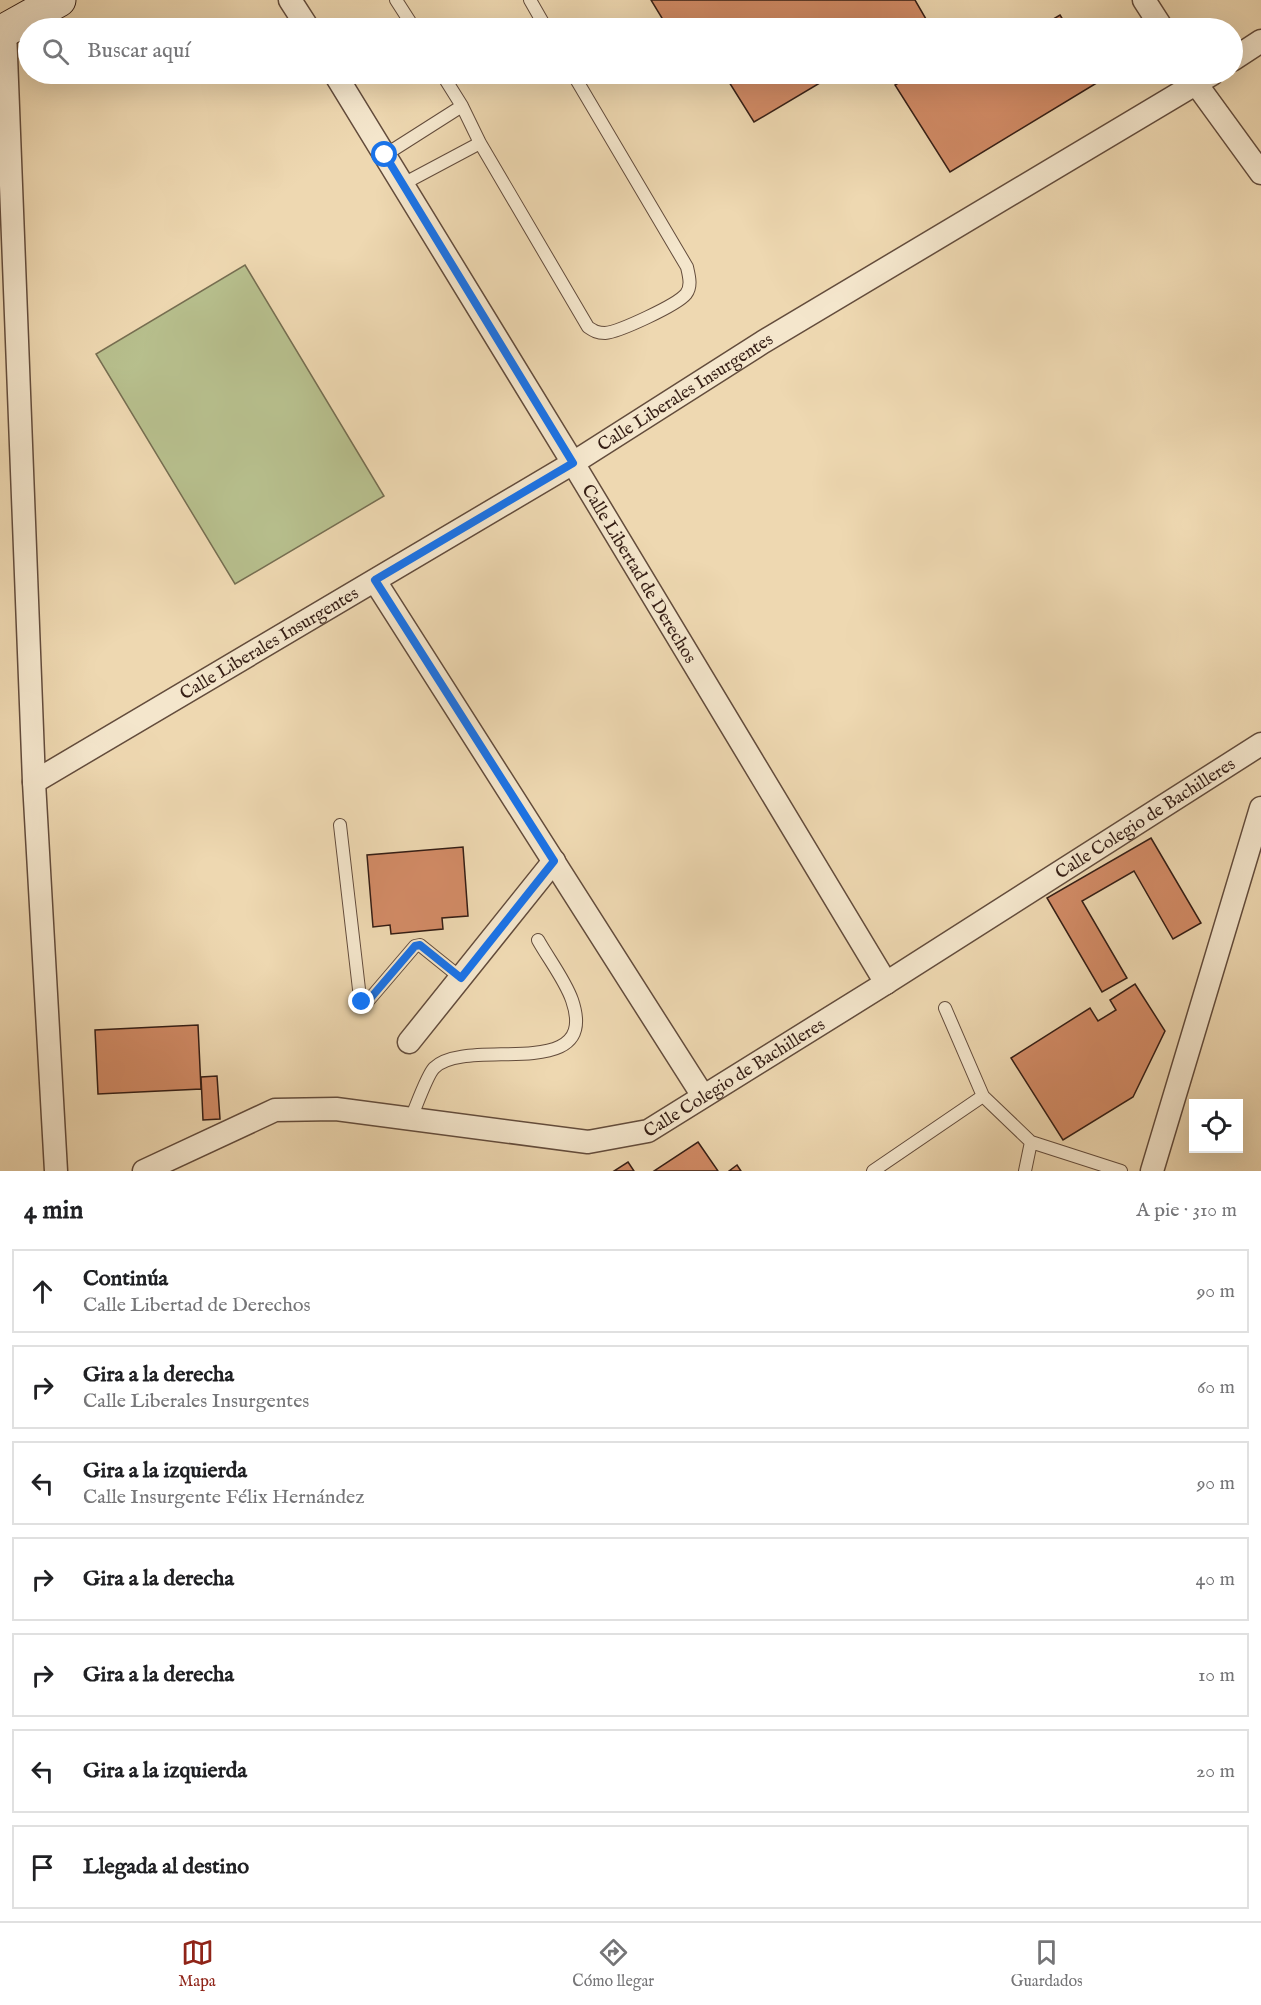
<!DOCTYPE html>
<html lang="es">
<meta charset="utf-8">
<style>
:root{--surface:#fff;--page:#f6f6f6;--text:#202124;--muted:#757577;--line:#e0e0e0;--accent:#8f2418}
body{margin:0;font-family:"IM FELL English",serif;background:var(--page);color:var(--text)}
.controls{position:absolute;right:18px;bottom:18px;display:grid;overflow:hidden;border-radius:0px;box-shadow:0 6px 24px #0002}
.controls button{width:54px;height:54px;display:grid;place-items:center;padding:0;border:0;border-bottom:2px solid var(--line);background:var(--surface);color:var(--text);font:30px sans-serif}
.stop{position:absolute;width:18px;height:18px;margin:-14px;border:4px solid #1a73e8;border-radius:50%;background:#fff}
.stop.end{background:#1a73e8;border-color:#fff;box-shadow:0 2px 6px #0008}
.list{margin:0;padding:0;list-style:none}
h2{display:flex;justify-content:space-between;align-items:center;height:78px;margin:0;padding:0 24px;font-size:26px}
h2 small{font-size:20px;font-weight:400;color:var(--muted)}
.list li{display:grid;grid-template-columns:39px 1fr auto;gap:18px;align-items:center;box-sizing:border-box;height:84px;margin:0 12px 12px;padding:0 12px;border:2px solid var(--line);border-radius:0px}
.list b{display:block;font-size:22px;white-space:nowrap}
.list p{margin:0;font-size:20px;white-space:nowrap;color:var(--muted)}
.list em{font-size:20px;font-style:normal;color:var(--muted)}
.icon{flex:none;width:33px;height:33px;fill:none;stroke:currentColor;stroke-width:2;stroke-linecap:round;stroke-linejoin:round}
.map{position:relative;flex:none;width:1261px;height:1171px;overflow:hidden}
.search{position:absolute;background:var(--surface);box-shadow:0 6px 24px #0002;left:18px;right:18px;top:18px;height:66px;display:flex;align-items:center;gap:15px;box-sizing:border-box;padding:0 21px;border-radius:33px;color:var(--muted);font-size:22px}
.sheet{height:750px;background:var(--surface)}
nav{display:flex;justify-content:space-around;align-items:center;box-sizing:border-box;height:84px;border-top:2px solid var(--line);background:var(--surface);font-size:16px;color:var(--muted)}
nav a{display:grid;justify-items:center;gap:3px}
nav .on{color:var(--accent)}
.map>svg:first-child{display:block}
</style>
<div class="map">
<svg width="1261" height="1171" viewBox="0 0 1261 1171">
<rect width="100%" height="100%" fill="#eed8b1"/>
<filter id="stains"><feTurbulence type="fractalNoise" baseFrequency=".00333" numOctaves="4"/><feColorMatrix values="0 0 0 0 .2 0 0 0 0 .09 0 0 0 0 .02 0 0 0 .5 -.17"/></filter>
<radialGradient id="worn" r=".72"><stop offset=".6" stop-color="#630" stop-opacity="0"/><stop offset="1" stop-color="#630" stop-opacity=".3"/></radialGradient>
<path fill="#b7bf8d" stroke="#766e51" stroke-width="1.5" d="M 245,265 L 384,496 L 235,584 L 96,354 Z"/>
<path fill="#d28b66" stroke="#351e15" stroke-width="1.5" d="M 651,0 L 915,0 L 926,19 L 910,28 L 668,28 Z
M 1060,15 L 1068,28 L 1038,28 Z
M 724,74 L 835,74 L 754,122 Z
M 913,74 L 1095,74 L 1100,81 L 950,172 L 895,85 Z
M 1151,838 L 1201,923 L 1173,939 L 1134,871 L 1082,901 L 1127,978 L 1102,992 L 1047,898 Z
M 463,847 L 468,916 L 442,918 L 443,929 L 391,934 L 390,925 L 373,927 L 367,855 Z
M 1135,984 L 1165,1031 L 1133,1097 L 1063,1140 L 1011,1058 L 1090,1008 L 1098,1021 L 1116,1010 L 1110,1000 Z
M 198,1025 L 201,1089 L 98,1094 L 95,1030 Z
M 217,1076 L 220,1119 L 203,1120 L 201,1077 Z
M 698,1142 L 718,1171 L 654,1171 Z
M 628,1162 L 634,1171 L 614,1171 Z
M 737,1165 L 741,1171 L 729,1171 Z"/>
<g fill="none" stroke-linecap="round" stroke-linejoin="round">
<defs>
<path id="lane" d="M 396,0 L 414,28
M 530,0 L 546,28
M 442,74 L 462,106 L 480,143 L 588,327 C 594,331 597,333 605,333 C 619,332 677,305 686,294 C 692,286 689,276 687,267 L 573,74
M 385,155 L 462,106
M 403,184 L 480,143
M 340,825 L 360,998 L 362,1002 L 368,1001 L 415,946 L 420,945 L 461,978
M 945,1008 L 983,1096
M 411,1118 C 416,1107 427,1075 434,1068 C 467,1035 601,1085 572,1000 C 565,980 548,958 538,940
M 873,1171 L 983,1096 L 1031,1142 L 1121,1171
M 1025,1171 L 1031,1142"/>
<g id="street">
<path d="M 290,0 L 308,28"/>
<path d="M 1144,0 L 1162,28"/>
<path d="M 5,30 L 34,782 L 56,1171"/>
<path d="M 1232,60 L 1261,41"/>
<path id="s1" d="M 335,74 L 573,463 L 886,983"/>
<path d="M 1189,74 L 1261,173"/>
<path d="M 375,581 L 703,1096"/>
<path id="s2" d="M 34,782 L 573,463 L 763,342 L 1212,74"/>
<path d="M 409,1042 L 554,861"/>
<path id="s3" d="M 144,1171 L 275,1110 L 336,1109 L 588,1142 L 648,1131 L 886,983 L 1261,744"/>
<path d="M 1152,1171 L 1261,808"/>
</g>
<path id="secondary" d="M 0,33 L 59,0"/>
</defs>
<use href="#lane" stroke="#634c3c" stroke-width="14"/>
<use href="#street" stroke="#634c3c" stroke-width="25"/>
<use href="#secondary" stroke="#351e15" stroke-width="35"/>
<use href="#lane" stroke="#f4e6cc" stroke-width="12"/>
<use href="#street" stroke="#f4e6cc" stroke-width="22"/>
<use href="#secondary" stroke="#f4e6cc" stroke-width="33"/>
</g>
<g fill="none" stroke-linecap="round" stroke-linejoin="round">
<path stroke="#1a73e8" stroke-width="8" d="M 362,1002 L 368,1001 L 415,946 L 420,945 L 461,978 L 554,861 L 375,580 L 573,463 L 385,155"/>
</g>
<g text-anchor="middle" stroke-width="5" stroke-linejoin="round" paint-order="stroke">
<g font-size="18" fill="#351e15" stroke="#f4e6cc">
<text dy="6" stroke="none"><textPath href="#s2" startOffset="759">Calle Liberales Insurgentes</textPath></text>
<text dy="6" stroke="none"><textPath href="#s1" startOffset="585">Calle Libertad de Derechos</textPath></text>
<text dy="6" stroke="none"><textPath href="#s2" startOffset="273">Calle Liberales Insurgentes</textPath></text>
<text dy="6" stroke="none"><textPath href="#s3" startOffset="1108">Calle Colegio de Bachilleres</textPath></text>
<text dy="6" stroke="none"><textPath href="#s3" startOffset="622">Calle Colegio de Bachilleres</textPath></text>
</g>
</g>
<rect width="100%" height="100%" filter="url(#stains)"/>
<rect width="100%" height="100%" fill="url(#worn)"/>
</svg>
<div class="controls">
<button><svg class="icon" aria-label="locate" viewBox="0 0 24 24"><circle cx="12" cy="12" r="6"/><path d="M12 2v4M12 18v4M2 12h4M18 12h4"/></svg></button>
</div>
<div class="stop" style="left:385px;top:155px"></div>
<div class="stop end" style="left:362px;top:1002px"></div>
<div class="search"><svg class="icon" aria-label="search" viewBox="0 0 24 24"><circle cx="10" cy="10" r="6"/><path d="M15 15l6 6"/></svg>Buscar aquí</div>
</div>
<section class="sheet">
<h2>4 min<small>A pie · 310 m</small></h2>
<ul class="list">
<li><svg class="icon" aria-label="ahead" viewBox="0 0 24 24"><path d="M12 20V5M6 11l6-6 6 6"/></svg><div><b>Continúa</b><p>Calle Libertad de Derechos</p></div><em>90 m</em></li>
<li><svg class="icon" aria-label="right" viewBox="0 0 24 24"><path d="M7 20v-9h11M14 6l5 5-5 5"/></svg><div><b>Gira a la derecha</b><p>Calle Liberales Insurgentes</p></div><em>60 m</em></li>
<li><svg class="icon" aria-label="left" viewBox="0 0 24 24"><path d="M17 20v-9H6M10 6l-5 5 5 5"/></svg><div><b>Gira a la izquierda</b><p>Calle Insurgente Félix Hernández</p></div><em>90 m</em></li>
<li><svg class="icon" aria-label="right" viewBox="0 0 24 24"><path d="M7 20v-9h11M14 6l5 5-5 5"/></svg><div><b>Gira a la derecha</b></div><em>40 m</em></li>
<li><svg class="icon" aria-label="right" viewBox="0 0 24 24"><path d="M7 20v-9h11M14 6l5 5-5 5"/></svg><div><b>Gira a la derecha</b></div><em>10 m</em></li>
<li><svg class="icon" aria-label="left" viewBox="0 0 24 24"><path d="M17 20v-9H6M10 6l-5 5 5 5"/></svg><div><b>Gira a la izquierda</b></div><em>20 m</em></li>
<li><svg class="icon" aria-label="arrive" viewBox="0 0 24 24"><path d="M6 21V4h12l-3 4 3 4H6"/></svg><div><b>Llegada al destino</b></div></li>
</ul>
</section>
<nav>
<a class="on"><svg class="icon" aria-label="map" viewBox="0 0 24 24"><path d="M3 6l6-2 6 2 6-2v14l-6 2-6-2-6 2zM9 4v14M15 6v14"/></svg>Mapa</a>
<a><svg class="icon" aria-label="directions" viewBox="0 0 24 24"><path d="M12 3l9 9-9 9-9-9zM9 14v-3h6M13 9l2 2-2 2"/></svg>Cómo llegar</a>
<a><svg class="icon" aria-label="saved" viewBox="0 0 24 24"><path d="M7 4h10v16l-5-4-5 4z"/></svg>Guardados</a>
</nav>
